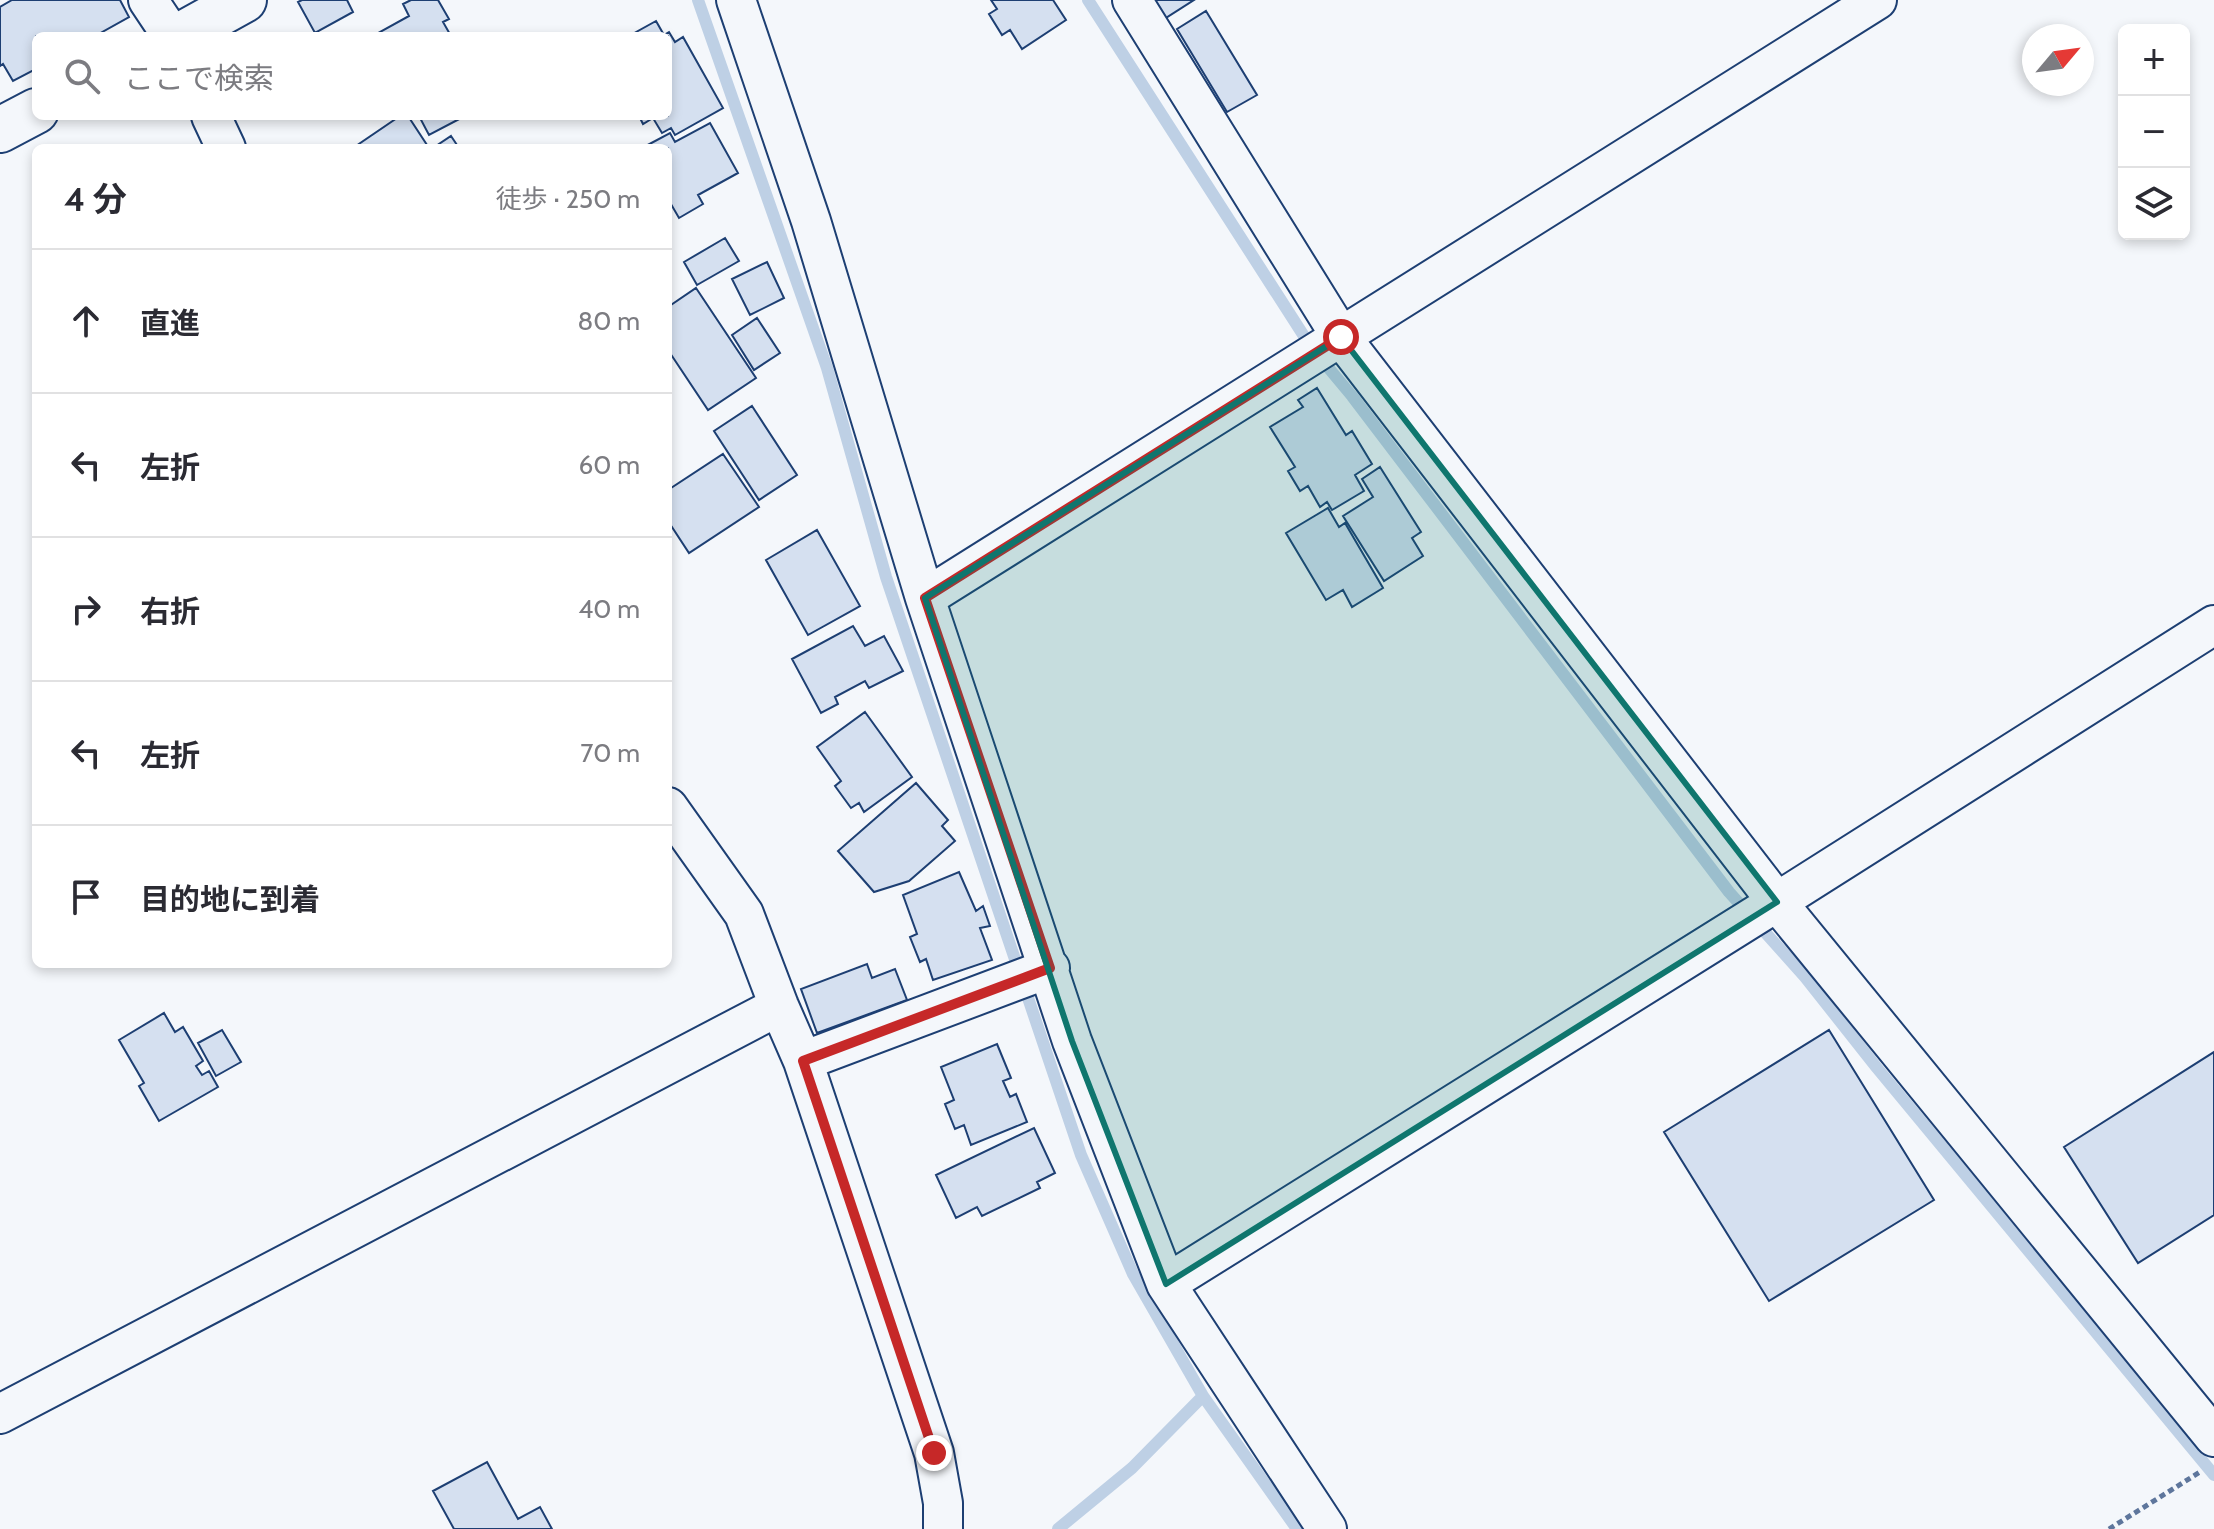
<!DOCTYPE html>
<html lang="ja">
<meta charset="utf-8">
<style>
:root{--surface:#fff;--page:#f7f7f7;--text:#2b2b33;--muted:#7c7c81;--line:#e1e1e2}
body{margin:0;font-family:Cabin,"Noto Sans JP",sans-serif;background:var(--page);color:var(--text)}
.controls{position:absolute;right:24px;top:24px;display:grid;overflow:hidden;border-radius:12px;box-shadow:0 4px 12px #0003}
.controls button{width:72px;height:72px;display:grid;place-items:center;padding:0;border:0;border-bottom:2px solid var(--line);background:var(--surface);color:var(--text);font:40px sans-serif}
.compass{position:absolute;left:2022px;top:24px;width:72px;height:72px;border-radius:50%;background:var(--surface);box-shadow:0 4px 12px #0003;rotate:61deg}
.stop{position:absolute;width:24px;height:24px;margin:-18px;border:6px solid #c62828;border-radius:50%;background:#fff}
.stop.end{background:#c62828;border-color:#fff;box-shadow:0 2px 8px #0008}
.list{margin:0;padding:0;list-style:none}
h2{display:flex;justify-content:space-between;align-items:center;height:104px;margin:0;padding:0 32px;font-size:34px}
h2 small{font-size:26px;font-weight:400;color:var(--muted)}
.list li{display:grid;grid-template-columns:52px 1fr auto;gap:24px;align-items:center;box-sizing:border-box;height:144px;padding:0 32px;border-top:2px solid var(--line)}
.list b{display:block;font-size:30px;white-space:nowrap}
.list em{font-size:26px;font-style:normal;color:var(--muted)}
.icon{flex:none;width:44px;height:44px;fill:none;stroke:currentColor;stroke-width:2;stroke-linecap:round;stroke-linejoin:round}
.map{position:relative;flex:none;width:2214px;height:1529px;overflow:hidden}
.search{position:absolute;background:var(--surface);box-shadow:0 4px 12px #0003;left:32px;top:32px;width:640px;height:88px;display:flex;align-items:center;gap:20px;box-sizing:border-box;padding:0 28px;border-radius:12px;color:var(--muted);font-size:30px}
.panel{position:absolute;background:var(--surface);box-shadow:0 4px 12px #0003;left:32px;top:144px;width:640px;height:824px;border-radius:12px}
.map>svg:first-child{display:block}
</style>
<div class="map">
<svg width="2214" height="1529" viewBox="0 0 2214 1529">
<rect width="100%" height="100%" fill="#f4f7fb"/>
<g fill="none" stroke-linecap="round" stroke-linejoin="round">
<path stroke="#bed0e5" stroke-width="12" d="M 698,0 L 827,368 L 886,577 L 1081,1155 L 1133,1274 L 1203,1396 L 1297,1529
M 1088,0 L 1311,347 L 1352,396 L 1729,892 L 1805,977 L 1877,1068 L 2214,1475
M 1058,1529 L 1132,1468 L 1203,1396"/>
</g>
<path fill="#d5e0f0" stroke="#1d3f73" stroke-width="2" d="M 12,0 L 120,0 L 129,17 L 95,36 L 36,36 L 36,69 L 13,81 L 3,64 L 0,66 L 0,7 Z
M 302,0 L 347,0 L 353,12 L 315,33 L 298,2 Z
M 411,0 L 438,0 L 449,19 L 443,22 L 451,36 L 380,36 L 378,33 L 409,16 L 403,4 Z
M 991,0 L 1053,0 L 1066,20 L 1022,49 L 1010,30 L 1002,35 L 989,14 L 997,9 Z
M 1148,0 L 1194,0 L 1161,21 Z
M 1206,11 L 1257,95 L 1227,112 L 1177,29 Z
M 656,21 L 664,35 L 669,32 L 675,42 L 683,37 L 723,108 L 675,135 L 671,128 L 662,133 L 653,118 L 643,124 L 639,116 L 668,116 L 668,36 L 629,36 Z
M 400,116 L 408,116 L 429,148 L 353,148 Z
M 419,116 L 465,116 L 429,135 Z
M 710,123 L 738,173 L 698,195 L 703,204 L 679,218 L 668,199 L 668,148 L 642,148 L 670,133 L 675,142 Z
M 451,136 L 459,148 L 433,148 Z
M 725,238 L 739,261 L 697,285 L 684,262 Z
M 767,262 L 784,298 L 750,315 L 732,279 Z
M 696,288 L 756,378 L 708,410 L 668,350 L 668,307 Z
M 757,318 L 780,353 L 754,370 L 732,335 Z
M 1317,388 L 1346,435 L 1352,431 L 1372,464 L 1355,475 L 1364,491 L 1332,510 L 1327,502 L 1320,507 L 1308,486 L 1300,491 L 1288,471 L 1295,467 L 1270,427 L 1303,407 L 1298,400 Z
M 752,406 L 797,475 L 759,500 L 714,431 Z
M 723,454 L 759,507 L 689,553 L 668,521 L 668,490 Z
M 1380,467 L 1421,532 L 1412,538 L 1423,556 L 1384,581 L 1343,516 L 1373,497 L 1362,479 Z
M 1328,508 L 1339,527 L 1345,523 L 1383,588 L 1352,607 L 1343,590 L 1326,600 L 1286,533 Z
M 817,530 L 860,606 L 808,635 L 766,560 Z
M 853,626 L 865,646 L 884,636 L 903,671 L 869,688 L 865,681 L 835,697 L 838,704 L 821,713 L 792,659 Z
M 865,712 L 912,777 L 864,812 L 859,803 L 851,808 L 835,786 L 841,781 L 817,747 Z
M 916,783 L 948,820 L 942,826 L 955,841 L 909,881 L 874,892 L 838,851 Z
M 959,872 L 976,911 L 983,906 L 990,926 L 980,928 L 992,960 L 933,980 L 926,959 L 920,962 L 910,937 L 917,934 L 903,895 Z
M 867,964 L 872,978 L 895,969 L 907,1000 L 817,1033 L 801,989 Z
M 164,1013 L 175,1032 L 183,1027 L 203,1061 L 196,1066 L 202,1075 L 209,1071 L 218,1087 L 159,1121 L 139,1086 L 144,1083 L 119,1040 Z
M 222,1030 L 241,1062 L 216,1076 L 198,1043 Z
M 1829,1030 L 1934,1200 L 1769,1301 L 1664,1132 Z
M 997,1044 L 1011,1078 L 1003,1081 L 1010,1097 L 1016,1094 L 1027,1122 L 971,1145 L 964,1125 L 955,1129 L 945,1104 L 954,1100 L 941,1067 Z
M 2214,1052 L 2214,1215 L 2138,1263 L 2064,1147 Z
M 1034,1128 L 1055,1173 L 1037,1182 L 1040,1188 L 982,1216 L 977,1207 L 956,1218 L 936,1175 Z
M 487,1462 L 518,1519 L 540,1507 L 552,1529 L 454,1529 L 433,1491 Z"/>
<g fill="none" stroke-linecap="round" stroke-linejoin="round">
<defs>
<path id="street" d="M 148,0 L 172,36
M 736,0 L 811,221 L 925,598 L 1072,1041 L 1166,1284 L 1327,1529
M 1132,0 L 1341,337 L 1777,902 L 2214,1437
M 211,116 L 226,148
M 925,598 L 1877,0
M 668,807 L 744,914 L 779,1006 L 803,1061 L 934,1453 L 943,1503 L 943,1529
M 803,1061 L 1050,968
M 1166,1284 L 1777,902 L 2214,625
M 0,1414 L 779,1006"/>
<path id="primary" d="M 179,36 L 244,0
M 0,130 L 36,111"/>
</defs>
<use href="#street" stroke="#1d3f73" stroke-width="42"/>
<use href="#primary" stroke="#1d3f73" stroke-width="48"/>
<path stroke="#5e769c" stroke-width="5" stroke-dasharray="6 4" stroke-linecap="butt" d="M 2109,1529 L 2200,1472"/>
<use href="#street" stroke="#f4f7fb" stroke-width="38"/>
<use href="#primary" stroke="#f4f7fb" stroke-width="44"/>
</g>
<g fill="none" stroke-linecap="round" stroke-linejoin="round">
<path stroke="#c62828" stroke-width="10" d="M 934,1453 L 803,1061 L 1050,968 L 925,598 L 1341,337"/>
</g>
<path fill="#0f766e" fill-opacity="0.2" stroke="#0f766e" stroke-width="6" stroke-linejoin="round" d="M 1341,337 L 1777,902 L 1166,1284 L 1072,1041 L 925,598 Z"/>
</svg>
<div class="controls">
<button>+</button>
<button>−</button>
<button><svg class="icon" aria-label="layers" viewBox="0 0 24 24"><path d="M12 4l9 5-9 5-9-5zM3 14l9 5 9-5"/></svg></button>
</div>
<svg class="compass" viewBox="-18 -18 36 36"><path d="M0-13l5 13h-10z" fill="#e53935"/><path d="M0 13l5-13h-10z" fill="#7c7c81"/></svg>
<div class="stop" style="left:1341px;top:337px"></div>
<div class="stop end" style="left:934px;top:1453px"></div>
<div class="search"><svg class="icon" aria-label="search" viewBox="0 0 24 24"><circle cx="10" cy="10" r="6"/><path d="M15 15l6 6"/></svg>ここで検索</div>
<section class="panel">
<h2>4 分<small>徒歩 · 250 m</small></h2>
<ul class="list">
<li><svg class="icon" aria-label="ahead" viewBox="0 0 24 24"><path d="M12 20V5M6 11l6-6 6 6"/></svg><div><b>直進</b></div><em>80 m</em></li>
<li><svg class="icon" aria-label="left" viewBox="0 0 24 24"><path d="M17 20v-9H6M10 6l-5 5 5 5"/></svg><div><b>左折</b></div><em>60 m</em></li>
<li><svg class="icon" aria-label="right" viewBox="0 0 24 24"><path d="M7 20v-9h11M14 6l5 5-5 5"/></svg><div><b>右折</b></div><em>40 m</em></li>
<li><svg class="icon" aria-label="left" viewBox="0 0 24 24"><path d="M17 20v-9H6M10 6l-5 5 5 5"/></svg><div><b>左折</b></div><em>70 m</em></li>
<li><svg class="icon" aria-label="arrive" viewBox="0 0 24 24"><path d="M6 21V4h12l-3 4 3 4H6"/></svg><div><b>目的地に到着</b></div></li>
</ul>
</section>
</div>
